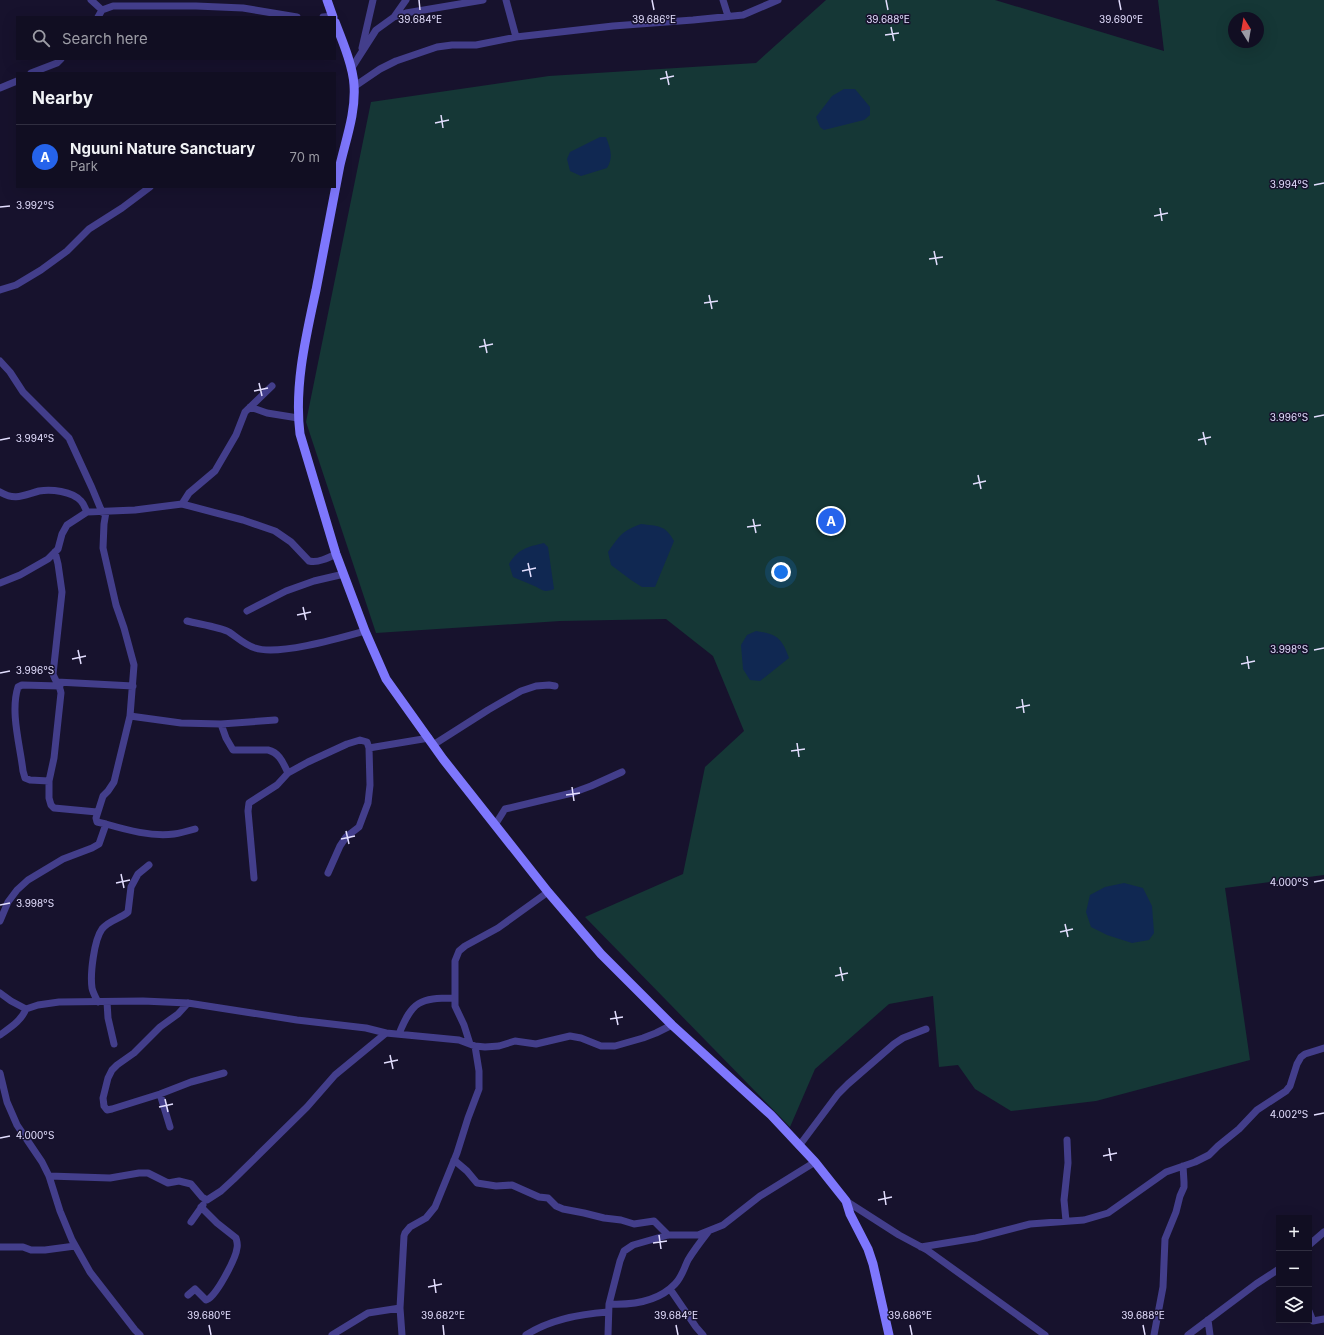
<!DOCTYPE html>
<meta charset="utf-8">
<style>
:root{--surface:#110e22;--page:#1a172a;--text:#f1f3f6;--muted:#9c9ca5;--line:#302e40;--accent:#2563eb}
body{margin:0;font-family:Inter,sans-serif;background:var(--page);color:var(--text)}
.controls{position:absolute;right:12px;bottom:12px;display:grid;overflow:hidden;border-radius:0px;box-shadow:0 4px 16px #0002}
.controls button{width:36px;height:36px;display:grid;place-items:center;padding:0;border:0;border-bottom:1px solid var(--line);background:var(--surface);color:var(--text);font:20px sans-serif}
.compass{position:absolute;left:1228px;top:12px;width:36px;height:36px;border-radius:50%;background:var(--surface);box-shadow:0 4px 16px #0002;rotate:349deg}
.you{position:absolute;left:781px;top:572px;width:14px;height:14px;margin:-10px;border:3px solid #fff;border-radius:50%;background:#1a73e8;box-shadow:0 0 0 6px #1a73e833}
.badge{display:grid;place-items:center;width:26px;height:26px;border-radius:50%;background:var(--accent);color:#fff;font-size:13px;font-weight:700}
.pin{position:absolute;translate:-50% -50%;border:2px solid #fff;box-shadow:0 1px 4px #0006}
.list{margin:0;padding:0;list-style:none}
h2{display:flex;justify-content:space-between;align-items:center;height:52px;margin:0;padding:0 16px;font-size:17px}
h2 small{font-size:13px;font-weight:400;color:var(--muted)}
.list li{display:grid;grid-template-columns:26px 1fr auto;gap:12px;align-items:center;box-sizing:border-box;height:64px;padding:0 16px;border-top:1px solid var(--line)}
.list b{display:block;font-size:15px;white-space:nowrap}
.list p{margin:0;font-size:13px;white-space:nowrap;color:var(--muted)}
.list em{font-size:13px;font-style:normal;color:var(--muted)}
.icon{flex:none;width:22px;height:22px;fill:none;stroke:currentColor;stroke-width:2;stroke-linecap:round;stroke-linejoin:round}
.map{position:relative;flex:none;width:1324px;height:1335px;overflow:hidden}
.search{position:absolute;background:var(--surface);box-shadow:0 4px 16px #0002;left:16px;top:16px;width:320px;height:44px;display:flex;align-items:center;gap:10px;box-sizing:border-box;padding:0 14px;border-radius:0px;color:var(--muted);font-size:15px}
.panel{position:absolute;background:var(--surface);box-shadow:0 4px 16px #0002;left:16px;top:72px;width:320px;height:116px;border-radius:0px}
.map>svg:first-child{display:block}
</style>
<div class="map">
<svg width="1324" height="1335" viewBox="0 0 1324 1335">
<rect width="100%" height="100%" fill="#17122d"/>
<path fill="#153736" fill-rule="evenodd" d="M 826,0 L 995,0 L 1164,51 L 1158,0 L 1324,0 L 1324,875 L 1225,888 L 1250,1060 L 1096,1101 L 1011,1111 L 975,1089 L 958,1065 L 939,1067 L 933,996 L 889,1004 L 815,1069 L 790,1127 L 585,917 L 683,874 L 705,767 L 744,731 L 713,656 L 666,619 L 560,621 L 376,633 L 306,422 L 371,102 L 549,76 L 756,63 ZM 1234,18 L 1258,18 L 1258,42 L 1234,42 Z"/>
<path fill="#102852" d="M 844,89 L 855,89 L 870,107 L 870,115 L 864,120 L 824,130 L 820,127 L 816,117 L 832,96 Z
M 600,137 L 606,137 C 610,148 614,157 607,168 L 581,176 L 570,171 L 567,159 L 570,152 Z
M 641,524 C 657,526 666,525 674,541 L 655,587 L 642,587 L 631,580 L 611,565 L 608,552 C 620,535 622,531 641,524 Z
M 544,543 L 548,547 L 554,589 C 542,594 541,588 532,585 C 526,582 519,580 513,577 L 509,564 C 518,549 527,547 544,543 Z
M 756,631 C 777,634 782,638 789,658 L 760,681 L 750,680 L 743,669 L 741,645 L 747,635 Z
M 1124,883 L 1143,888 L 1152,906 L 1154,933 L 1149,940 L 1132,943 L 1107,935 L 1091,927 L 1086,912 L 1090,895 L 1105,887 Z"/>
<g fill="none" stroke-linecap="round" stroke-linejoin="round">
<path stroke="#433e8b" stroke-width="7" d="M 91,0 L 102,10
M 506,0 L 516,37
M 723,0 L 728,16
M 98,17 L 102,10 L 113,6 L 196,6 L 243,8 L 297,17
M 323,17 L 333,16
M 394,17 L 406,0
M 362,48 L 373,0
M 351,69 L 376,30 L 394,17 L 406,13 L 483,0
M 31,73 L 57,63 L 61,59
M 355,86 L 380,69 L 396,61 L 437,47 L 452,45 L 476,45 L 516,37 L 613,26 L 693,20 L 743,15 L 778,0
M 0,88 L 17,81
M 0,290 L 16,285 L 41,270 L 67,251 L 89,229 L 122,208 L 150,187
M 0,361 L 10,372 L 23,392 L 69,438 L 92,488 L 102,512
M 250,407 L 267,413 L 298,418
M 0,492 C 15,501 24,495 39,491 C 51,489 72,491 81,501 C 84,504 85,508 87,512
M 182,504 L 189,493 L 215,471 L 236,435 L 245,412 L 272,386
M 55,552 L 58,564 L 62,592 L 53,674 C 55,681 60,685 61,693 L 54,758 L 49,781 L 49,798 L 51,805 L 54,808 L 97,812
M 0,583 L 20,575 L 48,559 L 58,549 L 62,534 L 67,525 L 87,512 L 135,510 L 182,504 L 243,520 L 275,531 L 291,542 L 309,561 C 318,563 328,558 336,554
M 247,611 L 286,591 L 314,581 L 344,574
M 187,621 C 198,624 220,627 229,632 C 238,638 245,645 255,648 C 278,656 340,638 365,631
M 57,682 L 133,686
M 130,716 L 181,723 L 221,724 L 275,720
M 221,724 L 226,738 L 233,750 L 268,750 C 280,753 283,763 288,773
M 433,745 L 488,710 L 521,691 L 536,686 L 549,685 L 555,686
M 369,748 L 429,738
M 49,781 L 30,780 L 25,778 L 23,771 C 20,745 10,712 18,687 L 22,685 L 60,686
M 106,824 C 127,830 152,837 174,834 C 181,833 188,831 195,829
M 495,825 L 505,809 L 572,793 L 591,786 L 622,772
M 254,878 L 248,811 L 249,803 L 277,785 L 288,773 L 308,762 L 347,744 L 360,740 L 367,742 L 369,748 L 370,785 L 368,803 L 359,827 L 346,837 L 340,846 L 328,873
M 0,921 L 8,902 L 17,890 L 28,880 L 63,859 L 92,848 L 99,844 L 106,824 L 97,822 L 96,818 L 103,796 L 108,791 L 114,782 L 130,716 L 134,665 L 124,628 L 116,605 L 103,548 L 104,524 L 106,512
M 0,993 L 11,1001 L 26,1009
M 98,1002 C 96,998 93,993 92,988 C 90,974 94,940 102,929 C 109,920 120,919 128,912 L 131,887 L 138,874 L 149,865
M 107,1002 L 108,1018 L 114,1044
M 188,1003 L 178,1014 L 160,1027 L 134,1053 L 117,1065 L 112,1070 L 108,1078 L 103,1098 L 104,1106 L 107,1110 L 112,1109 L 160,1094 L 191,1082 L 224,1073
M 399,1034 C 412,1001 420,998 454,998
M 0,1035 C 11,1027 21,1021 26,1009 L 38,1005 L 59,1002 L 143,1001 L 188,1003 L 297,1020 L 366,1028 L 386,1033
M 470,1044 L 464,1025 L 455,1006 L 455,961 L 459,951 L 465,946 L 498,928 L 548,892
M 0,1073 L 7,1102 L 17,1125 L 42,1162 L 49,1176 L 60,1211 L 72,1240 L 90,1272 L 135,1330 L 140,1335
M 160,1094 L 170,1127
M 799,1146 L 838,1094 L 848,1084 L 894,1044 L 903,1038 L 926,1029
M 454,1160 L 467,1171 L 477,1183 L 496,1186 L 512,1185 L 539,1197 L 548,1198 L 556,1206 L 563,1209 L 584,1213 L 604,1218 L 621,1220 L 634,1224 L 654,1221 L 668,1235
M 49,1176 L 110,1178 L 139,1173 L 148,1173 L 168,1183 L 179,1181 L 191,1184 L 202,1197 L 207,1200 L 221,1191 L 234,1179 L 307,1107 L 335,1075 L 386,1033 L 459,1040 L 475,1046 L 485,1047 L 499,1046 L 515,1041 L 536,1044 L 570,1036 L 581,1038 L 601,1046 L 615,1046 L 643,1038 L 656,1033 L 672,1025
M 846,1201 L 899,1235 L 927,1250 L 1045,1335
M 1066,1221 L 1064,1200 L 1068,1163 L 1067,1140
M 191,1222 L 203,1205
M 1309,1245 L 1324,1232
M 0,1247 L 23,1247 L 31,1250 L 45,1250 L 75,1246
M 921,1247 L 976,1238 L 1030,1224 L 1084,1220 L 1108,1213 L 1166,1172 L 1195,1162 L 1209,1155 L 1218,1146 L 1239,1129 L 1257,1110 L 1286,1091 L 1290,1086 L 1297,1064 L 1301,1057 L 1305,1054 L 1324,1048
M 670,1289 L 696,1327 L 703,1335
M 188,1295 L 195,1289 L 206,1300 C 215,1299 236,1258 237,1248 C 238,1244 237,1242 236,1238 L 217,1223 L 201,1207
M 609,1304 C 631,1305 658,1302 675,1284 C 682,1277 684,1268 688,1260 C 694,1250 701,1241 708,1232
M 1309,1311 L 1313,1321 L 1324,1319
M 1208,1320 L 1210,1335
M 332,1335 L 368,1313 L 400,1308
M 402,1335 L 400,1308 L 404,1236 L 405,1233 L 410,1227 L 426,1218 L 435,1207 L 457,1153 L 468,1118 L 479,1089 L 479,1071 L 475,1046
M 526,1335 C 549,1320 580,1314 608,1312
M 608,1335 L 609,1304 L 620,1261 L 624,1251 L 633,1245 L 668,1235 L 698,1235 L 723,1225 L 760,1196 L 815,1162
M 1154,1335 L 1163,1287 L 1165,1239 L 1176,1212 L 1180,1196 L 1184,1187 L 1184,1182 L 1183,1166
M 1188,1335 L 1256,1284 L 1279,1269"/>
<path stroke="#7e77fd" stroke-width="9" d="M 327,0 L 333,17
M 335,22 C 342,40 353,66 354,85 C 356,112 346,139 340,165 C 332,207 324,248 316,290 C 306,336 294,386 300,434 L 336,554 L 365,631 L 386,679 L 443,759 L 548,892 L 601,954 L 672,1025 L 771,1115 L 815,1162 L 846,1201 L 850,1214 L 868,1249 L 873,1264 L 889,1335"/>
</g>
<path fill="none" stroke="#e3defe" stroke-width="1.5" d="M 419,0 L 420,10M 652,0 L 654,10M 886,0 L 888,10M 1119,0 L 1121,10M 891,27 L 894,41M 885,35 L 899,33M 666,71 L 669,85M 660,79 L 674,76M 441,115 L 443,128M 435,123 L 449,120M 1314,185 L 1324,183M 0,207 L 10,206M 1160,208 L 1162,221M 1154,216 L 1168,213M 934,251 L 937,265M 929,259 L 943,257M 709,295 L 712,309M 704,303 L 718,301M 484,339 L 487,353M 479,347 L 493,344M 259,383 L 262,396M 254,391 L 268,388M 1314,417 L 1324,415M 1203,432 L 1206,445M 0,440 L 10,438M 1198,440 L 1211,437M 978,475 L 981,489M 973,484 L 986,481M 753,519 L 756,533M 747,527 L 761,525M 528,563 L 531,577M 522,571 L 536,568M 303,607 L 306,620M 297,615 L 311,612M 78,650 L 81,664M 1314,650 L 1324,648M 1247,656 L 1249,669M 72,659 L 86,656M 1241,664 L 1255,661M 0,673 L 10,671M 1022,699 L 1024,713M 1016,708 L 1030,705M 797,743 L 799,757M 791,751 L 805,749M 572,787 L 574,801M 566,795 L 580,793M 346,831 L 349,844M 341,839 L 355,836M 121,874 L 124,888M 1314,882 L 1324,880M 116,883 L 130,880M 0,905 L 10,903M 1065,924 L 1068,937M 1060,932 L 1073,929M 840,967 L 843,981M 835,976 L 848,973M 615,1011 L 618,1025M 610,1019 L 623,1017M 390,1055 L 393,1069M 384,1063 L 398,1060M 165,1099 L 168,1112M 159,1107 L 173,1104M 1314,1115 L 1324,1113M 0,1138 L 10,1136M 1109,1148 L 1111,1161M 1103,1156 L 1117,1153M 884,1191 L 886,1205M 878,1200 L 892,1197M 659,1235 L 661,1249M 653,1243 L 667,1241M 434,1279 L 436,1293M 428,1287 L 442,1284M 209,1325 L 211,1335M 443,1325 L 444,1335M 676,1325 L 678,1335M 910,1325 L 912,1335M 1143,1325 L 1145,1335"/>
<g font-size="10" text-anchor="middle" fill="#e3defe" stroke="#17122d" stroke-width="3" stroke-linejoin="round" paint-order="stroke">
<text x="420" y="23">39.684°E</text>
<text x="654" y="23">39.686°E</text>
<text x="888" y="23">39.688°E</text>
<text x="1121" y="23">39.690°E</text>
<text x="1289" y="188">3.994°S</text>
<text x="35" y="209">3.992°S</text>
<text x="1289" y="421">3.996°S</text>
<text x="35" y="442">3.994°S</text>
<text x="1289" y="653">3.998°S</text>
<text x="35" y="674">3.996°S</text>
<text x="1289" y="886">4.000°S</text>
<text x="35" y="907">3.998°S</text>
<text x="1289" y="1118">4.002°S</text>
<text x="35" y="1139">4.000°S</text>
<text x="209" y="1319">39.680°E</text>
<text x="443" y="1319">39.682°E</text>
<text x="676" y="1319">39.684°E</text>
<text x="910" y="1319">39.686°E</text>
<text x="1143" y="1319">39.688°E</text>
</g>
</svg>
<div class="controls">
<button>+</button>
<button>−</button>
<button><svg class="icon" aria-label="layers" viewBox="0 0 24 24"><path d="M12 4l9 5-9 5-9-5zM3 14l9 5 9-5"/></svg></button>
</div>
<svg class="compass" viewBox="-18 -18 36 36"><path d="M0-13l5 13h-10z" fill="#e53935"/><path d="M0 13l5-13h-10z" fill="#9c9ca5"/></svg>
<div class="you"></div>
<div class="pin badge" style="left:831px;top:521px">A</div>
<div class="search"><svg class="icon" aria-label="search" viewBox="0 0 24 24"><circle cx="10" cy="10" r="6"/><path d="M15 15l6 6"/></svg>Search here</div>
<section class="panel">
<h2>Nearby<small></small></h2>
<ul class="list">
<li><span class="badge">A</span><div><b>Nguuni Nature Sanctuary</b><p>Park</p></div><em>70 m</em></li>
</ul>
</section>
</div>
